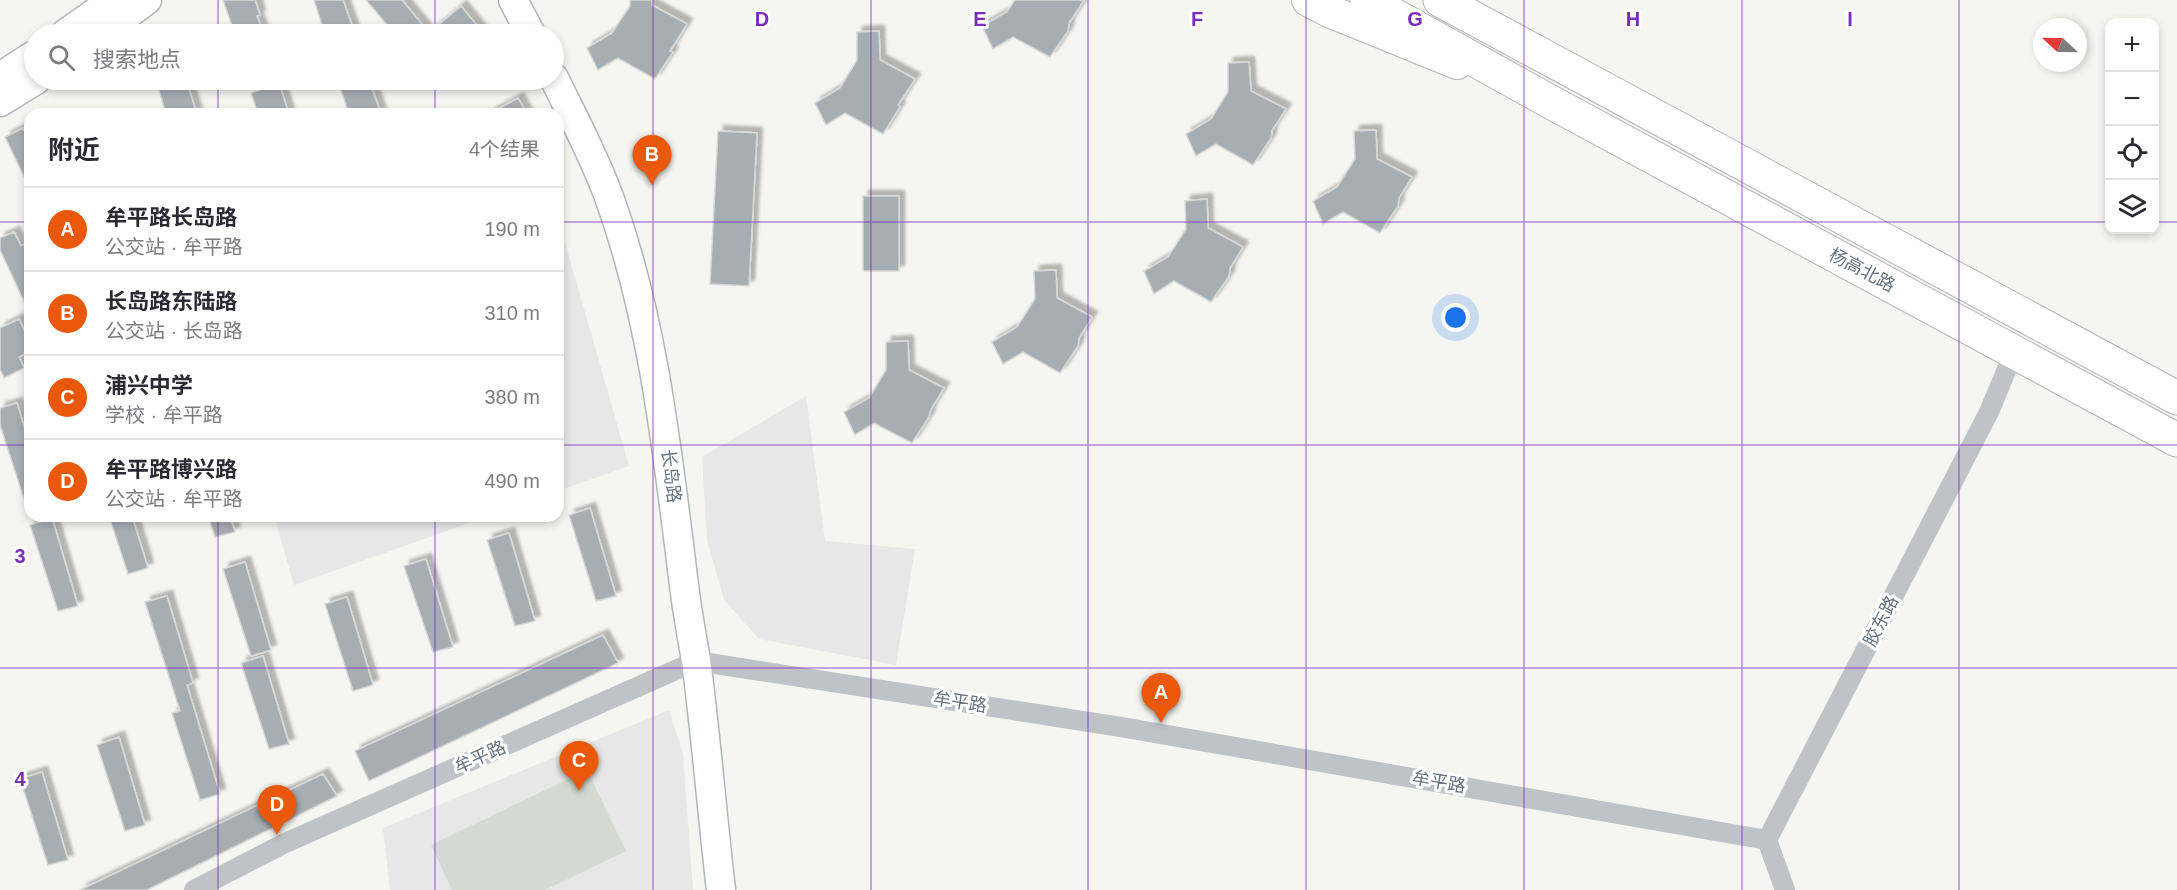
<!DOCTYPE html>
<html lang="zh">
<meta charset="utf-8">
<style>
:root{--surface:#fff;--page:#f7f7f7;--text:#2b2b33;--muted:#7c7c81;--line:#e1e1e2;--accent:#ea580c}
body{margin:0;font-family:Helvetica,"Noto Sans SC",sans-serif;background:var(--page);color:var(--text)}
.controls{position:absolute;right:18px;top:18px;display:grid;overflow:hidden;border-radius:12px;box-shadow:0 3px 9px #0003}
.controls button{width:54px;height:54px;display:grid;place-items:center;padding:0;border:0;border-bottom:2px solid var(--line);background:var(--surface);color:var(--text);font:30px sans-serif}
.compass{position:absolute;left:2033px;top:18px;width:54px;height:54px;border-radius:50%;background:var(--surface);box-shadow:0 3px 9px #0003;rotate:292deg}
.you{position:absolute;left:1456px;top:318px;width:21px;height:21px;margin:-15px;border:4px solid #fff;border-radius:50%;background:#1a73e8;box-shadow:0 0 0 9px #1a73e833}
.badge{display:grid;place-items:center;width:39px;height:39px;border-radius:50%;background:var(--accent);color:#fff;font-size:20px;font-weight:700}
.pin{position:absolute;translate:-50% -50px;filter:drop-shadow(0 2px 3px #0008)}
.pin::after{content:'';position:absolute;top:32px;width:21px;height:18px;background:inherit;clip-path:polygon(0 0,100% 0,50% 100%)}
.list{margin:0;padding:0;list-style:none}
h2{display:flex;justify-content:space-between;align-items:center;height:78px;margin:0;padding:0 24px;font-size:26px}
h2 small{font-size:20px;font-weight:400;color:var(--muted)}
.list li{display:grid;grid-template-columns:39px 1fr auto;gap:18px;align-items:center;box-sizing:border-box;height:84px;padding:0 24px;border-top:2px solid var(--line)}
.list b{display:block;font-size:22px;white-space:nowrap}
.list p{margin:0;font-size:20px;white-space:nowrap;color:var(--muted)}
.list em{font-size:20px;font-style:normal;color:var(--muted)}
.icon{flex:none;width:33px;height:33px;fill:none;stroke:currentColor;stroke-width:2;stroke-linecap:round;stroke-linejoin:round}
.map{position:relative;flex:none;width:2177px;height:890px;overflow:hidden}
.search{position:absolute;background:var(--surface);box-shadow:0 3px 9px #0003;left:24px;top:24px;width:540px;height:66px;display:flex;align-items:center;gap:15px;box-sizing:border-box;padding:0 21px;border-radius:33px;color:var(--muted);font-size:22px}
.panel{position:absolute;background:var(--surface);box-shadow:0 3px 9px #0003;left:24px;top:108px;width:540px;height:414px;border-radius:18px}
.map>svg:first-child{display:block}
</style>
<div class="map">
<svg width="2177" height="890" viewBox="0 0 2177 890">
<defs>
<filter id="shadow"><feDropShadow dx="5.5" dy="-5.5" stdDeviation="1.5" flood-color="#0004"/></filter>
</defs>
<rect width="100%" height="100%" fill="#f5f5f2"/>
<path fill="#e6e7e6" d="M 558,218 L 629,466 L 558,491 Z
M 806,396 L 825,541 L 915,549 L 896,665 L 759,639 L 724,600 L 707,540 L 702,457 Z
M 274,516 L 489,516 L 294,585 Z
M 669,710 L 683,754 L 693,890 L 390,890 L 383,828 Z"/>
<path fill="#d4dad2" d="M 587,770 L 626,851 L 545,890 L 452,890 L 431,845 Z"/>
<path fill="#a6adb3" stroke="#d7d7d5" stroke-width="1.5" filter="url(#shadow)" d="M 223,0 L 255,0 L 260,15 L 257,16 L 264,34 L 235,34 Z
M 314,0 L 343,0 L 355,34 L 325,34 Z
M 366,0 L 402,0 L 429,33 L 461,6 L 484,34 L 395,34 Z
M 630,0 L 652,0 L 652,5 L 687,24 L 670,51 L 673,52 L 655,79 L 618,58 L 598,70 L 587,48 L 612,33 L 630,6 Z
M 1015,0 L 1084,0 L 1069,23 L 1068,31 L 1050,57 L 1013,37 L 993,49 L 982,26 L 1007,12 Z
M 879,31 L 880,60 L 915,79 L 898,105 L 900,107 L 883,134 L 845,113 L 826,125 L 815,103 L 840,88 L 857,60 L 857,32 Z
M 1249,62 L 1251,91 L 1286,109 L 1272,130 L 1271,138 L 1253,165 L 1216,144 L 1196,156 L 1186,134 L 1211,119 L 1228,92 L 1228,63 Z
M 156,80 L 186,80 L 197,114 L 166,114 Z
M 353,80 L 369,80 L 381,114 L 349,114 L 339,84 Z
M 279,83 L 289,114 L 258,114 L 251,93 Z
M 518,98 L 527,114 L 489,114 Z
M 23,128 L 30,142 L 30,189 L 5,137 Z
M 1376,130 L 1377,159 L 1412,177 L 1399,198 L 1398,206 L 1380,233 L 1343,212 L 1323,224 L 1313,201 L 1337,187 L 1355,159 L 1354,131 Z
M 718,131 L 757,133 L 749,286 L 710,284 Z
M 863,196 L 899,196 L 899,271 L 863,271 Z
M 1207,199 L 1208,228 L 1243,247 L 1230,268 L 1229,276 L 1211,302 L 1174,281 L 1154,294 L 1144,271 L 1168,257 L 1186,229 L 1185,201 Z
M 14,232 L 21,246 L 30,242 L 30,314 L 0,250 L 0,238 Z
M 1056,270 L 1057,298 L 1092,317 L 1079,338 L 1078,346 L 1060,373 L 1023,352 L 1003,364 L 992,342 L 1017,327 L 1035,299 L 1034,271 Z
M 19,319 L 30,343 L 30,351 L 19,357 L 24,368 L 4,378 L 0,369 L 0,328 Z
M 908,341 L 909,370 L 944,388 L 931,409 L 929,417 L 912,443 L 874,423 L 855,435 L 844,412 L 869,398 L 886,370 L 886,342 Z
M 17,403 L 30,447 L 30,508 L 27,508 L 0,425 L 0,408 Z
M 590,508 L 616,596 L 596,601 L 569,515 Z
M 109,516 L 132,516 L 148,568 L 128,574 Z
M 208,516 L 230,516 L 235,532 L 215,537 Z
M 52,518 L 78,606 L 58,611 L 30,525 Z
M 509,533 L 535,621 L 515,626 L 487,540 Z
M 426,559 L 453,647 L 433,652 L 404,566 Z
M 245,562 L 271,650 L 251,656 L 223,569 Z
M 167,596 L 193,683 L 187,685 L 220,794 L 200,800 L 172,713 L 180,711 L 145,602 Z
M 347,597 L 373,685 L 353,691 L 325,604 Z
M 603,635 L 618,663 L 369,781 L 355,751 Z
M 263,656 L 289,744 L 269,749 L 241,663 Z
M 119,737 L 145,825 L 125,831 L 97,745 Z
M 42,772 L 68,860 L 48,865 L 20,779 Z
M 323,774 L 337,796 L 147,890 L 80,890 Z"/>
<g fill="none" stroke-linecap="round" stroke-linejoin="round">
<defs>
<path id="secondary" d="M 513,0 L 531,34
M 65,34 L 113,0
M 101,34 L 147,0
M 0,77 L 34,55
M 554,78 C 573,117 594,156 609,197 C 655,324 668,459 685,593 C 688,615 692,638 696,660 C 706,736 712,813 721,890
M 0,102 L 36,80"/>
<path id="primary" d="M 1308,0 L 1329,11 L 1457,63"/>
<path id="highway" d="M 1367,0 L 1547,100 L 2177,440
M 1440,0 L 2177,398"/>
</defs>
<use href="#secondary" stroke="#b1b6ba" stroke-width="31"/>
<use href="#primary" stroke="#b2b6ba" stroke-width="34"/>
<use href="#highway" stroke="#b2b5b8" stroke-width="35"/>
<path stroke="#bfc2c6" stroke-width="20" d="M 194,890 L 283,844 L 696,661 L 1121,727 L 1767,840
M 1785,890 L 1767,840 L 1989,412 L 2014,352"/>
<use href="#secondary" stroke="#fff" stroke-width="28"/>
<use href="#primary" stroke="#fff" stroke-width="32"/>
<use href="#highway" stroke="#fff" stroke-width="33"/>
</g>
<path fill="none" stroke="#7b2cbf" stroke-width="1.5" stroke-opacity="0.55" d="M 218,0 L 218,34M 435,0 L 435,34M 653,0 L 653,890M 871,0 L 871,890M 1088,0 L 1088,890M 1306,0 L 1306,890M 1524,0 L 1524,890M 1742,0 L 1742,890M 1959,0 L 1959,890M 218,80 L 218,114M 435,80 L 435,114M 0,222 L 30,222M 558,222 L 2110,222M 2154,222 L 2177,222M 0,445 L 30,445M 558,445 L 2177,445M 218,516 L 218,890M 435,516 L 435,890M 0,668 L 2177,668"/>
<g text-anchor="middle" stroke-width="6" stroke-linejoin="round" paint-order="stroke">
<g font-size="18" fill="#667481" stroke="#fff">
<text transform="translate(1862 270) rotate(28)" y="6">杨高北路</text>
<text transform="translate(671 476) rotate(83)" y="6">长岛路</text>
<text transform="translate(1881 621) rotate(-63)" y="6">胶东路</text>
<text transform="translate(960 702) rotate(9)" y="6">牟平路</text>
<text transform="translate(480 757) rotate(-24)" y="6">牟平路</text>
<text transform="translate(1439 782) rotate(10)" y="6">牟平路</text>
</g>
</g>
<g font-size="20" text-anchor="middle" font-weight="bold" fill="#7b2cbf" stroke="#fff" stroke-width="6" stroke-linejoin="round" paint-order="stroke">
<text x="762" y="26">D</text>
<text x="980" y="26">E</text>
<text x="1197" y="26">F</text>
<text x="1415" y="26">G</text>
<text x="1633" y="26">H</text>
<text x="1850" y="26">I</text>
<text x="20" y="563">3</text>
<text x="20" y="786">4</text>
</g>
</svg>
<div class="controls">
<button>+</button>
<button>−</button>
<button><svg class="icon" aria-label="locate" viewBox="0 0 24 24"><circle cx="12" cy="12" r="6"/><path d="M12 2v4M12 18v4M2 12h4M18 12h4"/></svg></button>
<button><svg class="icon" aria-label="layers" viewBox="0 0 24 24"><path d="M12 4l9 5-9 5-9-5zM3 14l9 5 9-5"/></svg></button>
</div>
<svg class="compass" viewBox="-18 -18 36 36"><path d="M0-13l5 13h-10z" fill="#e53935"/><path d="M0 13l5-13h-10z" fill="#7c7c81"/></svg>
<div class="you"></div>
<div class="pin badge" style="left:1161px;top:723px">A</div>
<div class="pin badge" style="left:652px;top:185px">B</div>
<div class="pin badge" style="left:579px;top:791px">C</div>
<div class="pin badge" style="left:277px;top:835px">D</div>
<div class="search"><svg class="icon" aria-label="search" viewBox="0 0 24 24"><circle cx="10" cy="10" r="6"/><path d="M15 15l6 6"/></svg>搜索地点</div>
<section class="panel">
<h2>附近<small>4个结果</small></h2>
<ul class="list">
<li><span class="badge">A</span><div><b>牟平路长岛路</b><p>公交站 · 牟平路</p></div><em>190 m</em></li>
<li><span class="badge">B</span><div><b>长岛路东陆路</b><p>公交站 · 长岛路</p></div><em>310 m</em></li>
<li><span class="badge">C</span><div><b>浦兴中学</b><p>学校 · 牟平路</p></div><em>380 m</em></li>
<li><span class="badge">D</span><div><b>牟平路博兴路</b><p>公交站 · 牟平路</p></div><em>490 m</em></li>
</ul>
</section>
</div>
